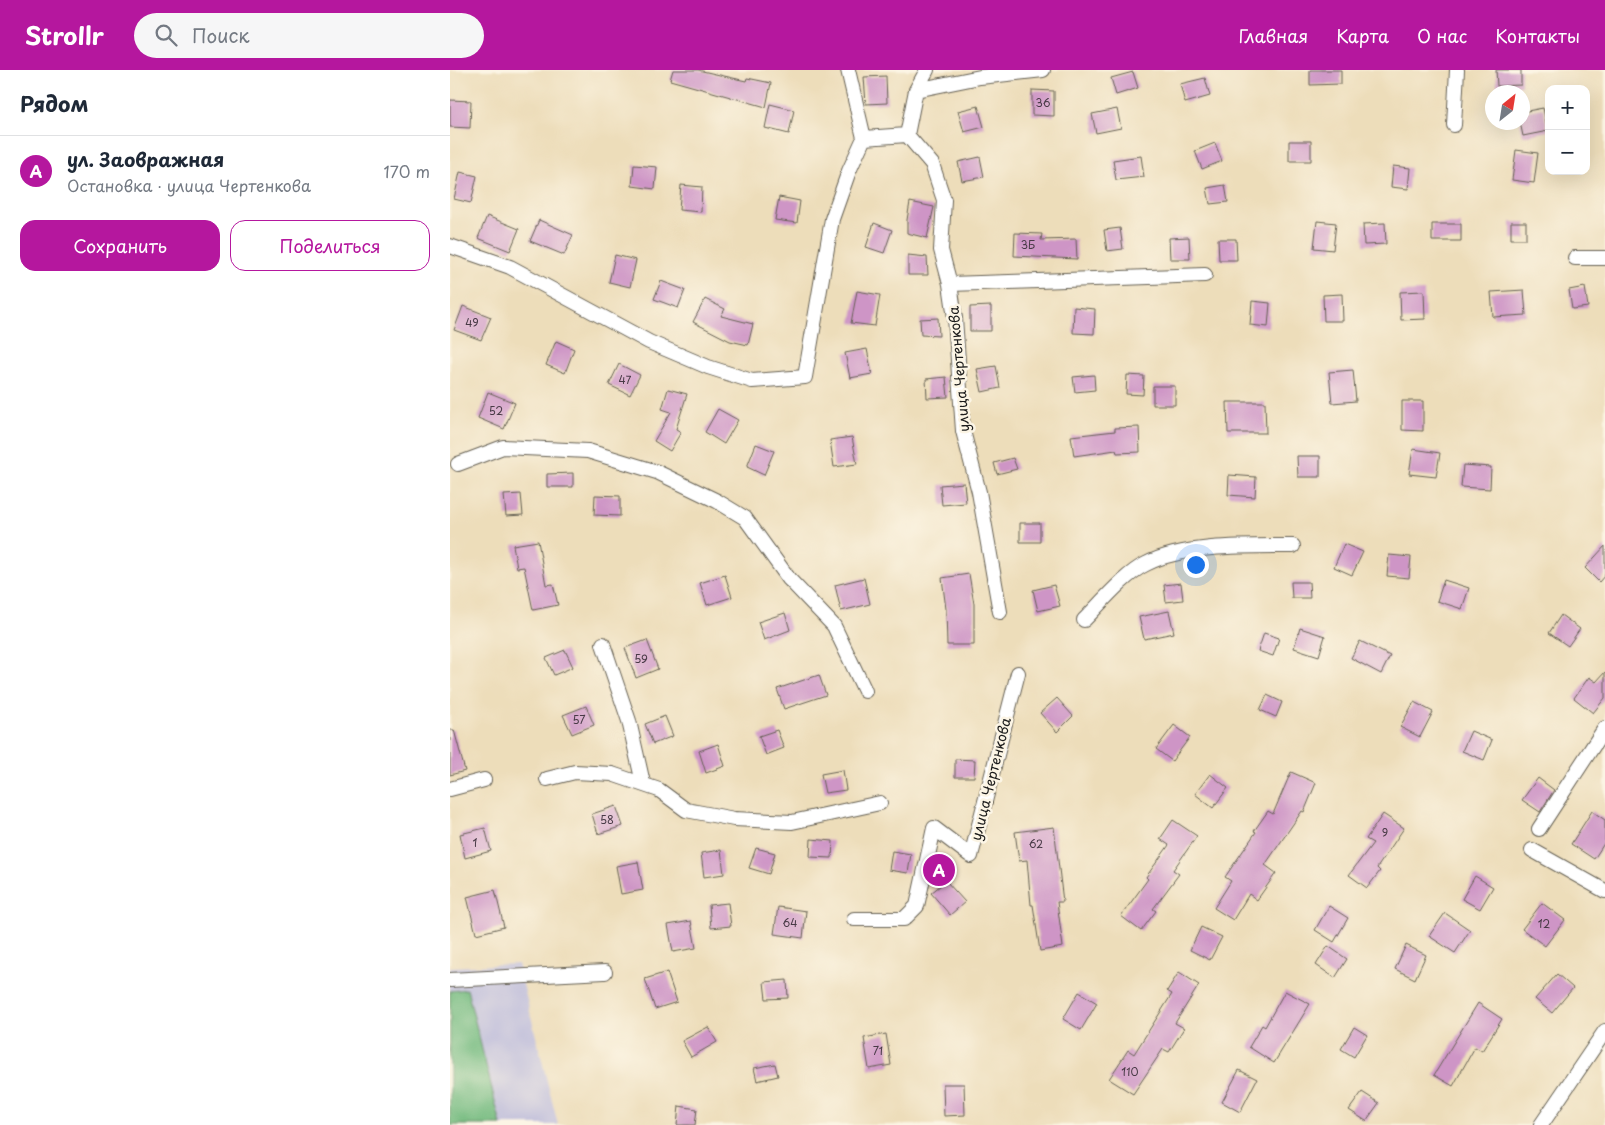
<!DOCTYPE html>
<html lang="ru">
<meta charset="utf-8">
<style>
:root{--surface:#fff;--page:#f6f6f7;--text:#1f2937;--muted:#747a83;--line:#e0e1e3;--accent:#b5179e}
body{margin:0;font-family:"Playpen Sans",sans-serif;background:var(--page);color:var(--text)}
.controls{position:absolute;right:15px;top:15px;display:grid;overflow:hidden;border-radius:10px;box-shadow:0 5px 20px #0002}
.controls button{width:45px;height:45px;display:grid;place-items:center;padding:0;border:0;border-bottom:1px solid var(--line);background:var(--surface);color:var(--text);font:25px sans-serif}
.compass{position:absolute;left:1035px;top:15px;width:45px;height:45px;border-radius:50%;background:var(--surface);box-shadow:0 5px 20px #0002;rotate:30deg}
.you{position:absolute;left:745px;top:494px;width:18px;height:18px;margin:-12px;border:4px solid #fff;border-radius:50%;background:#1a73e8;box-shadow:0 0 0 8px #1a73e833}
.badge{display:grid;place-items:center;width:32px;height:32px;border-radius:50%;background:var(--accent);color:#fff;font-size:16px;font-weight:700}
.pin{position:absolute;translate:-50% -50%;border:2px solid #fff;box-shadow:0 1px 5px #0006}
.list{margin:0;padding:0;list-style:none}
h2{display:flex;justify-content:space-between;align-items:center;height:65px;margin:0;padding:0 20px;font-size:21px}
h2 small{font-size:16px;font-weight:400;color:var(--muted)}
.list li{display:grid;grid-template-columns:32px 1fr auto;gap:15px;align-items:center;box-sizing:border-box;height:70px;padding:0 20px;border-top:1px solid var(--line)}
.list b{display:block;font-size:19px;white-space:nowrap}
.list p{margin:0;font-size:16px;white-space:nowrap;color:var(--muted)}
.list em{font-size:16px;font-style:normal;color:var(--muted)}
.actions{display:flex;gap:10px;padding:15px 20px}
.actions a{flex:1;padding:11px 0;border:1px solid var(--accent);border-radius:15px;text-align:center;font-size:18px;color:var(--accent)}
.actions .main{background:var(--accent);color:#fff}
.icon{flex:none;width:28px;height:28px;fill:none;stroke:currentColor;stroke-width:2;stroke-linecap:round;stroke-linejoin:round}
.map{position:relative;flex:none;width:1155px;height:1055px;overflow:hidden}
header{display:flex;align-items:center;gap:30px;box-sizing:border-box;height:70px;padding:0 25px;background:var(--accent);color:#fff}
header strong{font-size:24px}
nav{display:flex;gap:28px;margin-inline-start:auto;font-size:18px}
.search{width:350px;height:45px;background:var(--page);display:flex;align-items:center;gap:12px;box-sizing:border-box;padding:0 18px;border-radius:28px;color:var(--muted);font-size:19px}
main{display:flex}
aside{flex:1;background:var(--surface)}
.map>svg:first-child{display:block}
</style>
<header>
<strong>Strollr</strong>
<div class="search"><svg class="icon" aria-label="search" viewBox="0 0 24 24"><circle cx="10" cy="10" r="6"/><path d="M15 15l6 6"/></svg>Поиск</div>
<nav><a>Главная</a><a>Карта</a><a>О нас</a><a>Контакты</a></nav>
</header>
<main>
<aside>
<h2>Рядом<small></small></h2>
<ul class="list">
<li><span class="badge">A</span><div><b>ул. Заовражная</b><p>Остановка · улица Чертенкова</p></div><em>170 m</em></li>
</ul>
<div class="actions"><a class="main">Сохранить</a><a>Поделиться</a></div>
</aside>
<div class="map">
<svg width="1155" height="1055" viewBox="0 0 1155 1055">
<rect width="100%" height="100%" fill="#fcf5e5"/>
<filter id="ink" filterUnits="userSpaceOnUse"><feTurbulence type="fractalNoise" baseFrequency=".02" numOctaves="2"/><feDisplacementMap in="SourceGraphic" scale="10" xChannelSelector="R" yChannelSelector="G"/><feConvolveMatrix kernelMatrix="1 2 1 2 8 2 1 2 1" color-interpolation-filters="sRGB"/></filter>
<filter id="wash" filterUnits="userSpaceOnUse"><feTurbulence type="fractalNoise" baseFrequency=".0096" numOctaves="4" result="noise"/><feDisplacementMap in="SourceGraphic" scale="20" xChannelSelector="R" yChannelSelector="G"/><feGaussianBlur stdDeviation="1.12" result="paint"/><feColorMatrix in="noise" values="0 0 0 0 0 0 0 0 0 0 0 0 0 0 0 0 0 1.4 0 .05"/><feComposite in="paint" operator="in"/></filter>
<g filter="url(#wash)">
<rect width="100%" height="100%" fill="#edddba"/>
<path fill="#c3c1db" d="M 68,894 L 108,1055 L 0,1055 L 0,897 Z"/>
<path fill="#74bb80" stroke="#486c4e" d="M 17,919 L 51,1055 L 0,1055 L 0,921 Z"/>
<g id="blocks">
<path fill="#ce95c6" d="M 223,0 L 248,0 L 296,11 L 297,8 L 321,13 L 316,37 L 220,10 Z
M 860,0 L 891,0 L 891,14 L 860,15 Z
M 1046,0 L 1071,0 L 1071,15 L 1047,16 Z
M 683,2 L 688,18 L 666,25 L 661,8 Z
M 436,6 L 437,33 L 416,34 L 414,7 Z
M 755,8 L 760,26 L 735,33 L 730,14 Z
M 582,20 L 604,21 L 604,46 L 582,45 Z
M 0,30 L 21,31 L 20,58 L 0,57 Z
M 320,34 L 344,40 L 339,64 L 315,58 Z
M 528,36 L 534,57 L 514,62 L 508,41 Z
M 1093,38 L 1098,61 L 1073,66 L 1070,52 L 1072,52 L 1072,42 Z
M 667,39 L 671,58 L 646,63 L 642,44 Z
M 839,71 L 861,71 L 861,91 L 839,91 Z
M 765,73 L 772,91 L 752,99 L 745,81 Z
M 1066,80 L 1088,83 L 1084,113 L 1062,110 Z
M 691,86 L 694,107 L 666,110 L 663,90 Z
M 530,87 L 534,107 L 512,111 L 508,92 Z
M 184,95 L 207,97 L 205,119 L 182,116 Z
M 943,96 L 960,98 L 958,119 L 941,117 Z
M 10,102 L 27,106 L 21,133 L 4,129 Z
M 231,115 L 252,117 L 251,142 L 229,140 Z
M 775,115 L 778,132 L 760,134 L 757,118 Z
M 329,127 L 350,131 L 347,153 L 325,150 Z
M 460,132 L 484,137 L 477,168 L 457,163 L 457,150 Z
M 37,146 L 69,159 L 60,181 L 28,168 Z
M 89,150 L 123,165 L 114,185 L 80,171 Z
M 867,151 L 886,153 L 883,180 L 864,178 Z
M 1061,152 L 1076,152 L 1076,169 L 1061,169 Z
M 424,153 L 442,160 L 434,183 L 416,177 Z
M 935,153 L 936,174 L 914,175 L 913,154 Z
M 982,154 L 1011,154 L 1011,171 L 982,171 Z
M 670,158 L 673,179 L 657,181 L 654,160 Z
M 565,163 L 592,164 L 591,170 L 626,169 L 627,189 L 564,186 Z
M 739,167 L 740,189 L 720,189 L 719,168 Z
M 768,169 L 786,169 L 787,190 L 769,190 Z
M 165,185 L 186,190 L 180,217 L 159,212 Z
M 458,185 L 477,187 L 478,205 L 458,205 Z
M 211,211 L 235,220 L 228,238 L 204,229 Z
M 1135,217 L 1138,237 L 1122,239 L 1119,220 Z
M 1074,220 L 1076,245 L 1043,247 L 1041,222 Z
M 407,221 L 430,225 L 425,256 L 401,253 Z
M 974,221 L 975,249 L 951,250 L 950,222 Z
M 892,224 L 893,251 L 874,251 L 873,225 Z
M 255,229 L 275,239 L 271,246 L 303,254 L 298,275 L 280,271 L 243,252 Z
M 802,231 L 820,233 L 818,257 L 800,255 Z
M 13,236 L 41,247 L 31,270 L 4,260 Z
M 541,236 L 541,261 L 520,261 L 520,237 Z
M 624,237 L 645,239 L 644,264 L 623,263 Z
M 488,248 L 489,266 L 471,265 L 470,249 Z
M 106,271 L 124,279 L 115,303 L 96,295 Z
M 417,279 L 422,304 L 400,308 L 395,283 Z
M 169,294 L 190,305 L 180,325 L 159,315 Z
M 546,296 L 550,318 L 532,322 L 527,299 Z
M 903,300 L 906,331 L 882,333 L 879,302 Z
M 644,305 L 645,320 L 625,322 L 623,307 Z
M 677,305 L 694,306 L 693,325 L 676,324 Z
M 496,307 L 498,327 L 477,328 L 476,309 Z
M 703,316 L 725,316 L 725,335 L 703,335 Z
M 218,319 L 237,324 L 226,359 L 231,362 L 220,381 L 204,371 L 221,342 L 212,339 Z
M 38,322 L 65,333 L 54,359 L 28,348 Z
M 952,331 L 973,331 L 973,361 L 952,360 Z
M 777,332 L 815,332 L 816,363 L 778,363 Z
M 268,339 L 288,350 L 274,374 L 255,362 Z
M 689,357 L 690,382 L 667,383 L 666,380 L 624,386 L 621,366 L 665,361 L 665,358 Z
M 402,367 L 407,394 L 384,397 L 380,370 Z
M 306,374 L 324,381 L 314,405 L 297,397 Z
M 963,379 L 990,383 L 986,407 L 959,404 Z
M 847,386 L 870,386 L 870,407 L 848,407 Z
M 563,388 L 567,399 L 547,404 L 544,393 Z
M 1013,395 L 1041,397 L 1040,419 L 1011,417 Z
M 123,403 L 123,417 L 97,417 L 97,404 Z
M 779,405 L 806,407 L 805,427 L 778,425 Z
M 514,413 L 516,433 L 492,435 L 490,415 Z
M 71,424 L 73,445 L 56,446 L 54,425 Z
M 145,425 L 170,426 L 170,446 L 144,445 Z
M 570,453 L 590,453 L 590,472 L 570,472 Z
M 88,471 L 96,515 L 103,514 L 108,535 L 83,540 L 74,497 L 67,498 L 63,475 Z
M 894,474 L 913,482 L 902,505 L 884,497 Z
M 1155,476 L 1155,505 L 1149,512 L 1135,498 Z
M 939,485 L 961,487 L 959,508 L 937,506 Z
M 519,504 L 524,534 L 524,575 L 497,575 L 496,539 L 492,508 Z
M 275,505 L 282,527 L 257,535 L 250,513 Z
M 414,508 L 420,534 L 391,541 L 385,515 Z
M 994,510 L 1019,518 L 1012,539 L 987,531 Z
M 841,512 L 859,512 L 860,528 L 842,528 Z
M 731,513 L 733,530 L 716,532 L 714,515 Z
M 604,515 L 610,536 L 588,541 L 583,520 Z
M 719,541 L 724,563 L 694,569 L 689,547 Z
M 335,543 L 340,560 L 314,570 L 308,552 Z
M 1111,545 L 1130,559 L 1118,576 L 1099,563 Z
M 850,558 L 875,566 L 869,586 L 844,578 Z
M 814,563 L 829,568 L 823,586 L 808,581 Z
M 197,570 L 208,599 L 186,608 L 175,578 Z
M 910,571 L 940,586 L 931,604 L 901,588 Z
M 115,580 L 123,597 L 104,605 L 96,588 Z
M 1155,602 L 1155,628 L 1143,643 L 1124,628 L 1139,607 L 1146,612 Z
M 369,605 L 376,625 L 334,639 L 327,619 Z
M 817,625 L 832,632 L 826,647 L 810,640 Z
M 607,628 L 623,646 L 607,662 L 590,643 Z
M 964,632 L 983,642 L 970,667 L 950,657 Z
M 136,636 L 144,655 L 122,664 L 113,645 Z
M 215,646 L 223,666 L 203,674 L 195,654 Z
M 724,655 L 740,667 L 722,691 L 706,679 Z
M 0,660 L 4,660 L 15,701 L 0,705 Z
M 327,660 L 334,678 L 316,685 L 309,666 Z
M 1021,661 L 1042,670 L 1034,690 L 1012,681 Z
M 268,674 L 275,696 L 256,703 L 249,681 Z
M 505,689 L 525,690 L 524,707 L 505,707 Z
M 393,700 L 396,720 L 375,723 L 371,704 Z
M 841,702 L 866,713 L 854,742 L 852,741 L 815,795 L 826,803 L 807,830 L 799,824 L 783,850 L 764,838 L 781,811 L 775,807 L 806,762 L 804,761 L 818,741 L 823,744 Z
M 760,704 L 778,718 L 763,738 L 745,724 Z
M 1088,708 L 1104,720 L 1090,742 L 1072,730 Z
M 166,736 L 173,756 L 148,764 L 142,744 Z
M 1142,741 L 1155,750 L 1155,772 L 1144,789 L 1121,774 Z
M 933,744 L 954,758 L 927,798 L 930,801 L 917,818 L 899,805 L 923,773 L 916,769 Z
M 723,750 L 747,766 L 723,800 L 729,804 L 703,839 L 706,841 L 691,861 L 671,846 L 698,809 L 696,807 L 719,775 L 710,769 Z
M 604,757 L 613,832 L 607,832 L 613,877 L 590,881 L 583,835 L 581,835 L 577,790 L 569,791 L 565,762 Z
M 35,758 L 41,781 L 15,788 L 10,764 Z
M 361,769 L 383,771 L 382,788 L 360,787 Z
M 306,778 L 325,783 L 319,804 L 299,798 Z
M 271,780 L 274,804 L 254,807 L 251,783 Z
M 442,781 L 461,784 L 458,803 L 439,800 Z
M 188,792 L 193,820 L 171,824 L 166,796 Z
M 1025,806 L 1043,817 L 1030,839 L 1012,829 Z
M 496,811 L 515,832 L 500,845 L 481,823 Z
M 45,820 L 54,857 L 26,864 L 17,827 Z
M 278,833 L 281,856 L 261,858 L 259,835 Z
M 1092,833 L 1115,850 L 1095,876 L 1072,859 Z
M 879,836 L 898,848 L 884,872 L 865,860 Z
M 328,837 L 356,841 L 353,868 L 324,864 Z
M 995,843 L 1020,860 L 1005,883 L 979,866 Z
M 241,851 L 246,878 L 223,882 L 218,855 Z
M 751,857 L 772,867 L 760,890 L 740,880 Z
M 956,875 L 976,885 L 965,909 L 945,899 Z
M 878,876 L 897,889 L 885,908 L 866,895 Z
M 217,902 L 227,932 L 205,939 L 195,909 Z
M 729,902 L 749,915 L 725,953 L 734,958 L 719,982 L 713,979 L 683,1024 L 659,1009 L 678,980 L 684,984 L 722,924 L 717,921 Z
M 1107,904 L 1123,918 L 1102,943 L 1085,929 Z
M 337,910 L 338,928 L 316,929 L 314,912 Z
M 835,921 L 860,934 L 824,993 L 799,977 L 812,955 L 815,957 Z
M 629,922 L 647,933 L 631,960 L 613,949 Z
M 1028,933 L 1052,949 L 1032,981 L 1025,977 L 1003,1016 L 984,1005 Z
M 258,957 L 267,972 L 241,987 L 232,971 Z
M 904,957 L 917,965 L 904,987 L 891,979 Z
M 436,964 L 441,995 L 419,999 L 414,968 Z
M 325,994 L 328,1006 L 307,1011 L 304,998 Z
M 789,1000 L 807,1009 L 790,1042 L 772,1032 Z
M 493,1014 L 514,1014 L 515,1045 L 494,1046 Z
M 912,1022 L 929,1033 L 916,1051 L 899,1040 Z
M 229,1036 L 247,1039 L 245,1055 L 227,1055 Z"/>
</g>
</g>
<g filter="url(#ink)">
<use href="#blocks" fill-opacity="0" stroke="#656053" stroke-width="1"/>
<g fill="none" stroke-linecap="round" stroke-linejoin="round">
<defs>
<path id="street" d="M 398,0 L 414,68 L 457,65
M 466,20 L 530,7 L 593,0
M 1004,55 L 1007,0
M 457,65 L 482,94 L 494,130 L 491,180 L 500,214 L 505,248 L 513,361 L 529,422 L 550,542
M 457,65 L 466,20 L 477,0
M 0,176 L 60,197 L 199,272 L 258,297 L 302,311 L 355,307 L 382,149 L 399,101 L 414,68
M 1125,188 L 1155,188
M 500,214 L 755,205
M 8,394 L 53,377 L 138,381 L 207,402 L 267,431 L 295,448 L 339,509 L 384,556 L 415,621
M 634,550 C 650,534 676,503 696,494 C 734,474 801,476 843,476
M 153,574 L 179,651 L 193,713
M 97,709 L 125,702 L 162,704 L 209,720 L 236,740 L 284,749 L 342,752 L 430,733
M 0,719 L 34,710
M 1089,759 L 1155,658
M 1082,780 L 1155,821
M 404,849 L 454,849 L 467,836 L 484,758 L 521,786 L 568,603
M 0,910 L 155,902
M 1091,1055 L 1155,961"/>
</defs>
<use href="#street" stroke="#656053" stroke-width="16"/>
<use href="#street" stroke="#fff" stroke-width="14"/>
</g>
</g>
<g text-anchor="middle" stroke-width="5" stroke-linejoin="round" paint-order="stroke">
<g font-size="11" fill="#483a46">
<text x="593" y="37">36</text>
<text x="578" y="179">3Б</text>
<text x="22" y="257">49</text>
<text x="175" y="314">47</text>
<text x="46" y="345">52</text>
<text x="191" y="593">59</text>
<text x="129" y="654">57</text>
<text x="157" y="754">58</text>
<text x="935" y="767">9</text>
<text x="25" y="777">1</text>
<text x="586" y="778">62</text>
<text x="340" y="857">64</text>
<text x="1094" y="858">12</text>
<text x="428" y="985">71</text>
<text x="680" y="1006">110</text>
</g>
<g font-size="14" fill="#1c1c1c" stroke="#fcf5e5">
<text transform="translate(509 299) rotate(-95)" y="5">улица Чертенкова</text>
<text transform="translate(541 709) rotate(-76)" y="5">улица Чертенкова</text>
</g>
</g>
</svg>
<div class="controls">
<button>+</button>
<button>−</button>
</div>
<svg class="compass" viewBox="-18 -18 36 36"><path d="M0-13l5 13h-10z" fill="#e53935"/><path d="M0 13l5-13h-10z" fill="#747a83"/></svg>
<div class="you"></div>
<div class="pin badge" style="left:489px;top:800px">A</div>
</div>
</main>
